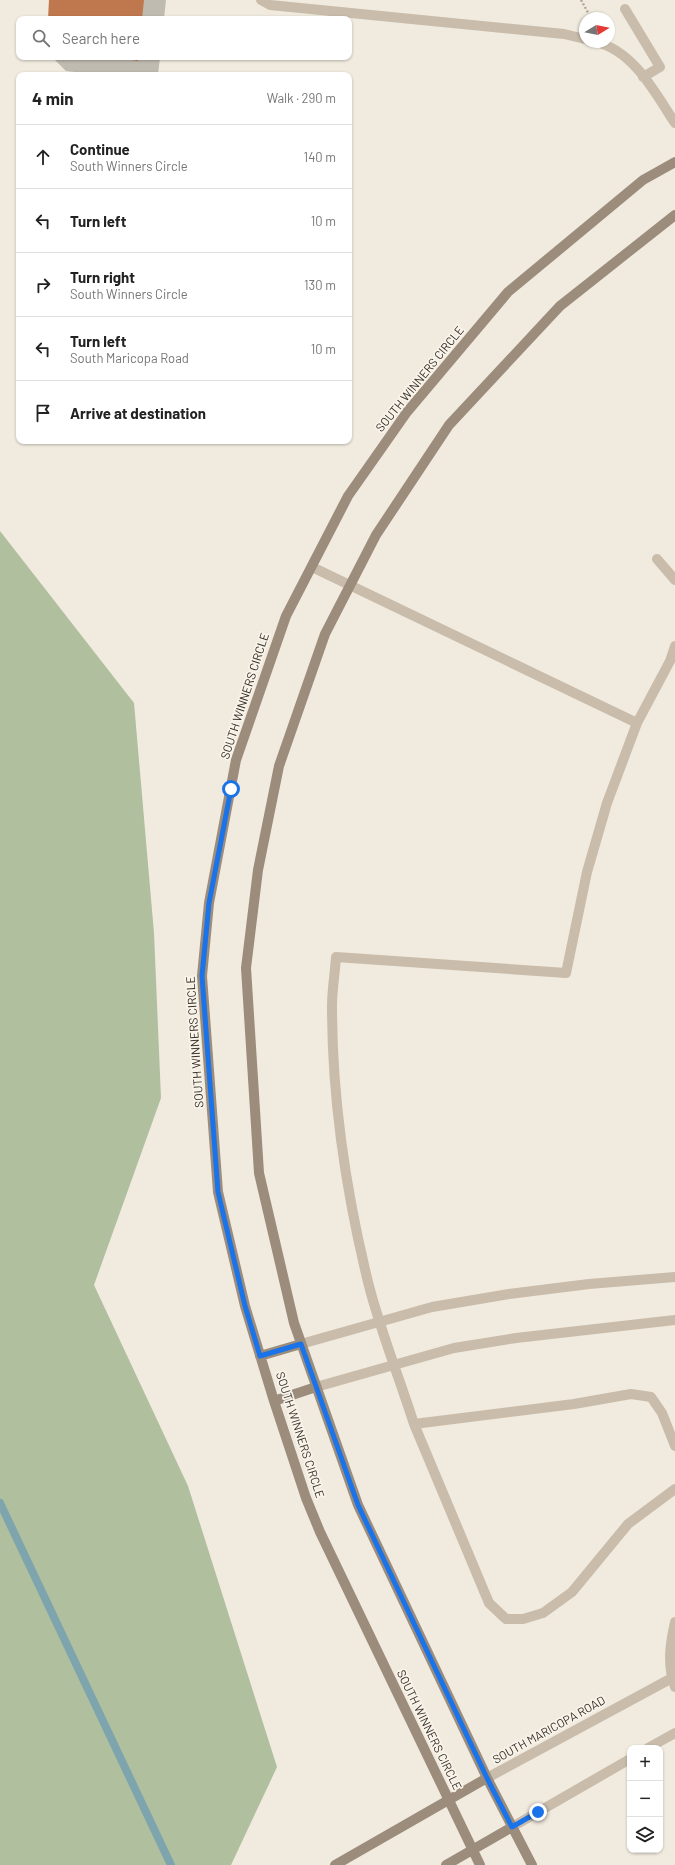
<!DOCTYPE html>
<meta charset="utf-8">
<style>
:root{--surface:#fff;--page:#f2f2f2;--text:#222;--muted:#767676;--line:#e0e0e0}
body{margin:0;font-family:Barlow,sans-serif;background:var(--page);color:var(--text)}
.controls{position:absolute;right:12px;bottom:12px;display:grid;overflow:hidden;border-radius:8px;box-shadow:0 1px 3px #0004}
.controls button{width:36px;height:36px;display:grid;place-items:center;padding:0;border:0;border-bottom:1px solid var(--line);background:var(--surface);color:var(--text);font:20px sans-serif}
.compass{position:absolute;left:579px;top:12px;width:36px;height:36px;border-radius:50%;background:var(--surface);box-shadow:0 1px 3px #0004;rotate:80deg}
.stop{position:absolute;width:12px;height:12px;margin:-9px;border:3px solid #1a73e8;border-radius:50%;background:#fff}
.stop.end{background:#1a73e8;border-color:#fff;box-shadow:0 1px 4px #0008}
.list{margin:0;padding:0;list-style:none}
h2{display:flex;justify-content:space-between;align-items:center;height:52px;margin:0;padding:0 16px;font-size:17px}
h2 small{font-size:13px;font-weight:400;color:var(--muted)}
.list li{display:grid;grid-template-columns:26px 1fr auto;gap:12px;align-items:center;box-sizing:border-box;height:64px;padding:0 16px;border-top:1px solid var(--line)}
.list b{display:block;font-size:15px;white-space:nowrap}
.list p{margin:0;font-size:13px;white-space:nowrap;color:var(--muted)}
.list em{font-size:13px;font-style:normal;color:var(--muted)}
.icon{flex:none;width:22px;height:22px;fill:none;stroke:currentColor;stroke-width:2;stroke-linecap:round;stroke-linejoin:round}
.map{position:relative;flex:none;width:675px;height:1865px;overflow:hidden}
.search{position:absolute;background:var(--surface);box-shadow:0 1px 3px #0004;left:16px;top:16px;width:336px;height:44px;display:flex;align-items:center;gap:10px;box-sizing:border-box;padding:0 14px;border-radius:8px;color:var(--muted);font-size:15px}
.panel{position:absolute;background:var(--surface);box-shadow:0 1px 3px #0004;left:16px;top:72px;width:336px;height:372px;border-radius:8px}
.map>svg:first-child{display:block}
</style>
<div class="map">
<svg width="675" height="1865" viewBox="0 0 675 1865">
<rect width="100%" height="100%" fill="#f1eade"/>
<path fill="#b0bf9e" d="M 0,531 L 134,703 L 154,933 L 161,1098 L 94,1285 L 188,1486 L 277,1767 L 231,1865 L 0,1865 Z"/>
<path fill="#0003" d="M 50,0 L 166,0 L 164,19 L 49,19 Z
M 52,57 L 160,57 L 158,75 L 101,75 L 66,71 Z"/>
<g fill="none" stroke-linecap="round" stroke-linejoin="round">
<path stroke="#7ea5ad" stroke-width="8" d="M 0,1503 L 171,1865"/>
</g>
<path fill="#bf784e" d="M 49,0 L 144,0 L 142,19 L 48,19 Z
M 111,57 L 138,57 L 138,61 Z"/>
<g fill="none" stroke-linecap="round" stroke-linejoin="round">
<path stroke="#b4a694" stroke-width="2.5" stroke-dasharray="2 2" stroke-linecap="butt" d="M 581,0 L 591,18"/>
<path stroke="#c9bcaa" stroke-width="10" d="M 261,0 L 270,5 L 564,34 L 585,39
M 625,9 L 660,67 L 643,77
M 596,42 C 634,51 655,93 675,123
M 657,559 L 675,580
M 312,567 L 637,723
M 301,1344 L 432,1307 L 509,1294 L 589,1284 L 675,1277
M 316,1387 L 454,1348 L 516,1338 L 675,1320
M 414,1424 C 399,1377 380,1330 368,1282 C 346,1192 332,1099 332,1006 C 332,990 335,973 336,957 L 566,973 L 587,872 L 607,803 L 637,723 L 670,661 L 675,646
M 675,1446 L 662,1413 L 651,1397 L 631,1394 L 574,1404 L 414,1424 L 489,1603 L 506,1619 L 523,1619 L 543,1613 L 572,1592 L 628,1524 L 675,1489"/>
<path stroke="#c9bcaa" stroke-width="10" d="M 675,1622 C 670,1644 667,1665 675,1687
M 648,1748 L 675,1733
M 487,1778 L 672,1678
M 512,1827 L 630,1759"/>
<path stroke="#9c8c7c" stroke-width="10" d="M 260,1356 L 301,1344
M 274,1401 L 316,1387
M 335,1865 L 487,1778
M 446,1865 L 512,1827
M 480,1865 L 320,1532 L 306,1498 L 274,1401 L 245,1306 L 218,1192 L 202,976 L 209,903 L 236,760 L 286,616 L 348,496 L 407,412 L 508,292 L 643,180 L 675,162
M 532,1865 L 487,1778 L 358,1505 L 294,1323 L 259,1173 L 246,968 L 258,870 L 279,766 L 325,634 L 376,535 L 449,425 L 560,306 L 675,215"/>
</g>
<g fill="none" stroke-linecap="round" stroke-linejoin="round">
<path stroke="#1a73e8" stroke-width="5" d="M 231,789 L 209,903 L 202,976 L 218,1192 L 245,1306 L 260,1356 L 301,1344 L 358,1505 L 487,1778 L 512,1827 L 538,1812"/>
</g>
<g text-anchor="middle" stroke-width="3.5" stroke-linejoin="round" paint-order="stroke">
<g font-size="12" fill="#372f29" stroke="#f9f4ea">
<text transform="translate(420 379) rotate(-51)" y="4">SOUTH WINNERS CIRCLE</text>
<text transform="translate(245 696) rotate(-72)" y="4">SOUTH WINNERS CIRCLE</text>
<text transform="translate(195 1042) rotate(-94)" y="4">SOUTH WINNERS CIRCLE</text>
<text transform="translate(300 1435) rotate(72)" y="4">SOUTH WINNERS CIRCLE</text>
<text transform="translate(429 1730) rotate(64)" y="4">SOUTH WINNERS CIRCLE</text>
<text transform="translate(549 1730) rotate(-29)" y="4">SOUTH MARICOPA ROAD</text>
</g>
</g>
</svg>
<div class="controls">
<button>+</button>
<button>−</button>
<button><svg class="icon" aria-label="layers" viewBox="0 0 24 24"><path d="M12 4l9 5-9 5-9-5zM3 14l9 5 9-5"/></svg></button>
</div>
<svg class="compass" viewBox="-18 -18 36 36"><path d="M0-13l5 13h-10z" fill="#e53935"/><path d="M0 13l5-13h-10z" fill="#767676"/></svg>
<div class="stop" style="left:231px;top:789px"></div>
<div class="stop end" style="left:538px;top:1812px"></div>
<div class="search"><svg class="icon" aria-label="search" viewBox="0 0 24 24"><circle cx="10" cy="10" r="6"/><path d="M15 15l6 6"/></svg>Search here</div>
<section class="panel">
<h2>4 min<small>Walk · 290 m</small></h2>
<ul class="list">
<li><svg class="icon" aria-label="ahead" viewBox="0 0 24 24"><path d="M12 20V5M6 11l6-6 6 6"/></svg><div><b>Continue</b><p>South Winners Circle</p></div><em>140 m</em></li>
<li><svg class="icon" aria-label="left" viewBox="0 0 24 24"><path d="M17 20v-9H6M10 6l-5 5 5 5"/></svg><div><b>Turn left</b></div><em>10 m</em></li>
<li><svg class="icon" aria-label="right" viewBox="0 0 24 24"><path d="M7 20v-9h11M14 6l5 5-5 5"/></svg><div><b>Turn right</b><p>South Winners Circle</p></div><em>130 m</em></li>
<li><svg class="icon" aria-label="left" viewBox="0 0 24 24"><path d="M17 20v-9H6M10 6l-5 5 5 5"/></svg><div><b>Turn left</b><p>South Maricopa Road</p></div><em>10 m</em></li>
<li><svg class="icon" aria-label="arrive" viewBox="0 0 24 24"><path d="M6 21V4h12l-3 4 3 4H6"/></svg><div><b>Arrive at destination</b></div></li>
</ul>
</section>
</div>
